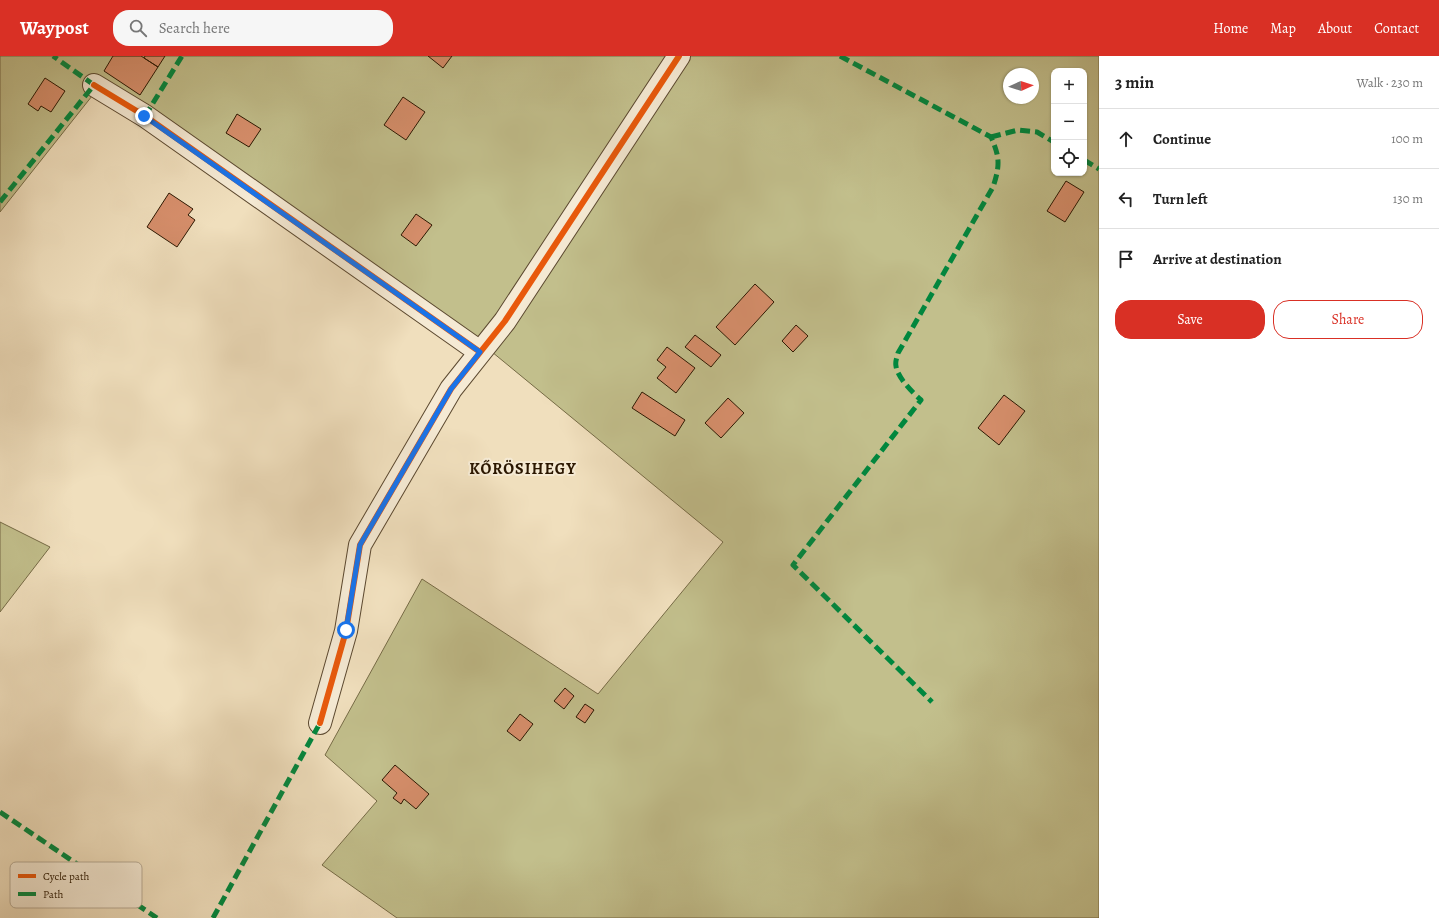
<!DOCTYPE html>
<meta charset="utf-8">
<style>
:root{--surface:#fff;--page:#f6f6f6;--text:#222;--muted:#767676;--line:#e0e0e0;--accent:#d93025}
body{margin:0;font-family:Alegreya,serif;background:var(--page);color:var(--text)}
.controls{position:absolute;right:12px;top:12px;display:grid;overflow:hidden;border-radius:8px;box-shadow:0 1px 3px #0004}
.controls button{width:36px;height:36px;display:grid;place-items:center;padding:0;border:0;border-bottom:1px solid var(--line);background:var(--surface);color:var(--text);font:20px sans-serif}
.compass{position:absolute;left:1003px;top:12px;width:36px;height:36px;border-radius:50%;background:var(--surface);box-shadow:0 1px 3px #0004;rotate:87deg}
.stop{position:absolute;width:12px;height:12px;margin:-9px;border:3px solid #1a73e8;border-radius:50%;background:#fff}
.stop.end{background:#1a73e8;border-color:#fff;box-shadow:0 1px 4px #0008}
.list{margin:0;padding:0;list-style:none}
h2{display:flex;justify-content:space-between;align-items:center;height:52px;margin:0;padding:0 16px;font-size:17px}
h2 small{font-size:13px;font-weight:400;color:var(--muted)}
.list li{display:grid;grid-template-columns:26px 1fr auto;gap:12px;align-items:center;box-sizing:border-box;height:60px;padding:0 16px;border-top:1px solid var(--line)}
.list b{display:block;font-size:15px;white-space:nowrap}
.list em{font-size:13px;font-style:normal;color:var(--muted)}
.actions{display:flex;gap:8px;padding:12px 16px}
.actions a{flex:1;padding:9px 0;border:1px solid var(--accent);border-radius:16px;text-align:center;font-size:14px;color:var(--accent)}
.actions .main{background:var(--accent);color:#fff}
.icon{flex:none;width:22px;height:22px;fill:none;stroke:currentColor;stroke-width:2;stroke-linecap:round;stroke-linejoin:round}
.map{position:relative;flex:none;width:1099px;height:862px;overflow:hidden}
header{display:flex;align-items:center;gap:24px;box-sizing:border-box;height:56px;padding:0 20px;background:var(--accent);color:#fff}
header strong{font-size:19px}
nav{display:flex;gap:22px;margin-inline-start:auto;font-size:14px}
.search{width:280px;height:36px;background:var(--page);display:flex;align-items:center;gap:10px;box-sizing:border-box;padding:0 14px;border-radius:16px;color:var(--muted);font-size:15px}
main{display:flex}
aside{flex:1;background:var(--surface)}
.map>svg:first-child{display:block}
</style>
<header>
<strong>Waypost</strong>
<div class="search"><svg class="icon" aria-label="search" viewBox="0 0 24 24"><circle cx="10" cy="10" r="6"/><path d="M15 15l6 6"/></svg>Search here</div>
<nav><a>Home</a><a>Map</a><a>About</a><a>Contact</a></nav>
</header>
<main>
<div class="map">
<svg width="1099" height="862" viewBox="0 0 1099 862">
<rect width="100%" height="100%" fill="#f0dfbd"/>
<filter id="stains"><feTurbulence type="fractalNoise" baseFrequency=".005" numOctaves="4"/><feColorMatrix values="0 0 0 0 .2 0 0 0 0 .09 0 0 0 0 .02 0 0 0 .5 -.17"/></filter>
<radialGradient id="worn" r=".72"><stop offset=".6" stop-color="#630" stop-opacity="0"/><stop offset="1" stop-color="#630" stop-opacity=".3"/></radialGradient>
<path fill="#c2bf8c" stroke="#766b46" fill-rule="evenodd" d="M 0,0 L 1099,0 L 1099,862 L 397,862 L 322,809 L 377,745 L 325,699 L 422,523 L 598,638 L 723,486 L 475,282 L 96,35 L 0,156 ZM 1054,15 L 1084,15 L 1084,117 L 1054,117 ZM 1009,18 L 1033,18 L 1033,42 L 1009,42 Z
M 0,466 L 50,491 L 0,556 Z"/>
<path fill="#d78f6c" stroke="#2b1701" d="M 113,0 L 141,0 L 158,11 L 140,39 L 104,15 Z
M 145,0 L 165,0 L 158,11 L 144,2 Z
M 428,0 L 452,0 L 443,12 Z
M 45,22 L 65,35 L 51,56 L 41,50 L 38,55 L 28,48 Z
M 403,41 L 425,56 L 406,84 L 384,69 Z
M 237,58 L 261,73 L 249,91 L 226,77 Z
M 1066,125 L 1084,136 L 1065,166 L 1047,155 Z
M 169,137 L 193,153 L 188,159 L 195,164 L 177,191 L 147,171 Z
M 416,158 L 432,169 L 416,190 L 401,179 Z
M 755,228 L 774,246 L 735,289 L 716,271 Z
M 796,269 L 808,280 L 793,296 L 782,285 Z
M 695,279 L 721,299 L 711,311 L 685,291 Z
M 667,291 L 695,312 L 676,337 L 657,322 L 666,311 L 657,304 Z
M 642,336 L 685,364 L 675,380 L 632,352 Z
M 1004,339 L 1025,355 L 999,389 L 978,372 Z
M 728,342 L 744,357 L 721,382 L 705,367 Z
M 565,632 L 574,640 L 564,653 L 554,645 Z
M 585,648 L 594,654 L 585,667 L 576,661 Z
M 520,658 L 533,668 L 520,685 L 507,675 Z
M 395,709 L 429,738 L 416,753 L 404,743 L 401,748 L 393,742 L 397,737 L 382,724 Z"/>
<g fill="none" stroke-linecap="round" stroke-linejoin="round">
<defs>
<path id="minor" d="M 94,29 L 145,60 L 480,296
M 320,667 L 346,575 L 360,489 L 451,333 L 505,265 L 679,0"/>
</defs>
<use href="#minor" stroke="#5c4930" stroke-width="24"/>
<use href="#minor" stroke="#f5ead4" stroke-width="22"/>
<path stroke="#00873e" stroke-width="5" stroke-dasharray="10 5" stroke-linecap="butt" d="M 840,0 L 991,81 C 1000,101 1000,110 993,131 L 898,297 C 897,301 895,306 896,310 C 897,321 913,337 921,344 L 793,509 L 932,646
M 145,60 L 182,0
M 991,81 L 1018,74 L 1037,76 L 1054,86
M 1084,104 L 1099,113
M 0,146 L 94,29 L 53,0
M 0,756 L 157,862
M 213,862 L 320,667"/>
<defs>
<path id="cycleway" d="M 94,29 L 145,60 L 480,296
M 320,667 L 346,575 L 360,489 L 451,333 L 505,265 L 679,0"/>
</defs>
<use href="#cycleway" stroke="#f5ead4" stroke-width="8"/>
<use href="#cycleway" stroke="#e8590c" stroke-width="6"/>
</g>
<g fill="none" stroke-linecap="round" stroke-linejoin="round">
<path stroke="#1a73e8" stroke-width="5" d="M 144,60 L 480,296 L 451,333 L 360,489 L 346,574"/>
</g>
<g text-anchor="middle" stroke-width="4" stroke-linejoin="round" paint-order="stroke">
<g font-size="16" font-weight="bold" letter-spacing="1" fill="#2b1701" stroke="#f5ead4">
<text x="523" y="418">KŐRÖSIHEGY</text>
</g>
</g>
<rect x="10" y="806" width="132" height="46" rx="6" fill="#f5ead4" stroke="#b8ab95" stroke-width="1"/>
<rect x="18" y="818" width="18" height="4" fill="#e8590c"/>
<rect x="18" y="836" width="18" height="4" fill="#00873e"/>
<g font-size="11" fill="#2b1701">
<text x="43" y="824">Cycle path</text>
<text x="43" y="842">Path</text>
</g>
<rect width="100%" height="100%" filter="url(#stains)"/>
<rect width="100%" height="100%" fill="url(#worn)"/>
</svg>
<div class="controls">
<button>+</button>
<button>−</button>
<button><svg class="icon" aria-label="locate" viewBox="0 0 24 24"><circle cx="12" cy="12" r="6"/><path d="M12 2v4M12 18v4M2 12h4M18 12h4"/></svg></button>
</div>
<svg class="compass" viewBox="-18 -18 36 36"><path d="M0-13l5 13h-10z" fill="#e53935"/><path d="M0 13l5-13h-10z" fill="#767676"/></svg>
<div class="stop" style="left:346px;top:574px"></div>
<div class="stop end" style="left:144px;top:60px"></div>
</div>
<aside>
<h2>3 min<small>Walk · 230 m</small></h2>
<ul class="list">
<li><svg class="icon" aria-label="ahead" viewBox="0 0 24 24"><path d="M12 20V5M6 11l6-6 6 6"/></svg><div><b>Continue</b></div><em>100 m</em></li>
<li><svg class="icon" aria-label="left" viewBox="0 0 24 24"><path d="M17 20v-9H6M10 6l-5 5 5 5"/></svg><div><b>Turn left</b></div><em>130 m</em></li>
<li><svg class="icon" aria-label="arrive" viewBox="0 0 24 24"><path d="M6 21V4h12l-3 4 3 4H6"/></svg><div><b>Arrive at destination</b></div></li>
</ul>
<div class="actions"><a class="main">Save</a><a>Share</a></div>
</aside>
</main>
